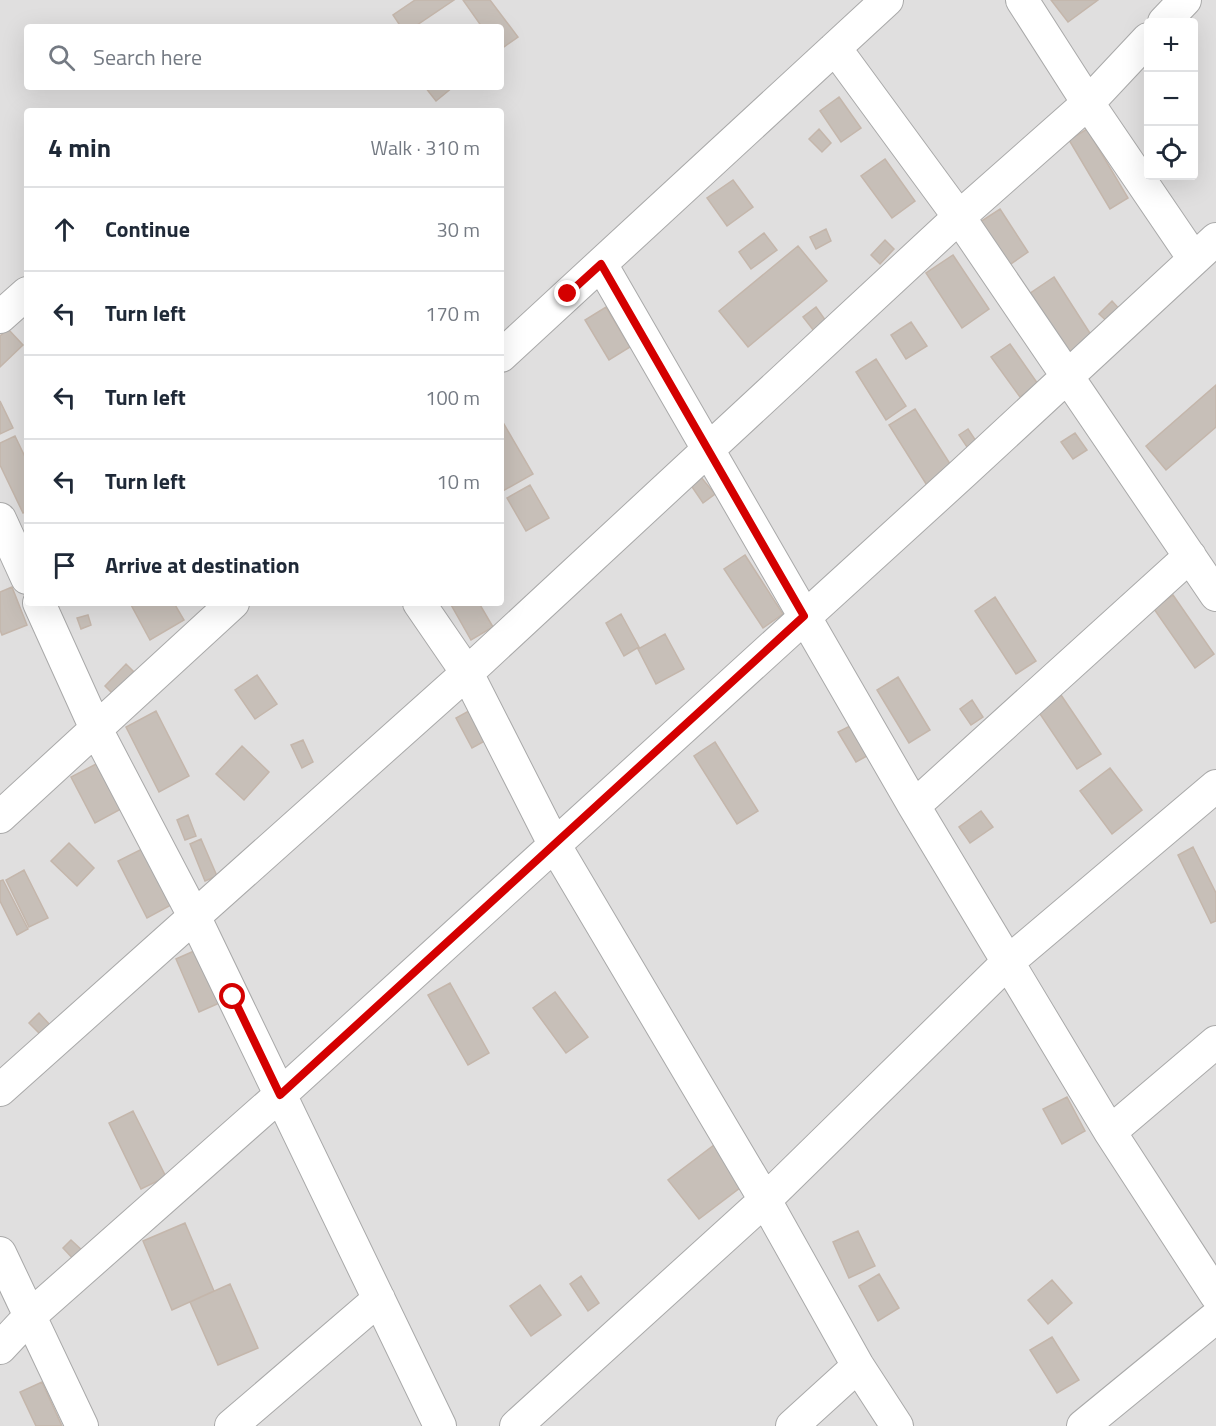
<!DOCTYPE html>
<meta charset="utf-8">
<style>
:root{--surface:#fff;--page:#f6f6f7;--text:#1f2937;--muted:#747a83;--line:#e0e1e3}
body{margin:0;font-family:"Titillium Web",sans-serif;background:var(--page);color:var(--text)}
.controls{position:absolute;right:18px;top:18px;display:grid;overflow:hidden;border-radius:6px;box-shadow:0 6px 24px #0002}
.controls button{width:54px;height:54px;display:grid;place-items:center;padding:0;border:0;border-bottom:2px solid var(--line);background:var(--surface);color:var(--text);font:30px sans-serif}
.stop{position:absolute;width:18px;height:18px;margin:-14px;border:4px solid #d40000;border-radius:50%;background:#fff}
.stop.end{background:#d40000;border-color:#fff;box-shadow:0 2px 6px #0008}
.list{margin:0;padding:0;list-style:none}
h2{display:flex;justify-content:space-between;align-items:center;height:78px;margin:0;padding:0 24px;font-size:26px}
h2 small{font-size:20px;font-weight:400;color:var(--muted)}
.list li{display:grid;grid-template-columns:39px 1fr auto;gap:18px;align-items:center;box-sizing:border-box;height:84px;padding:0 24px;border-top:2px solid var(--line)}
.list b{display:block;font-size:22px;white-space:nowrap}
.list em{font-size:20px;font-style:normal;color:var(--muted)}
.icon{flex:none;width:33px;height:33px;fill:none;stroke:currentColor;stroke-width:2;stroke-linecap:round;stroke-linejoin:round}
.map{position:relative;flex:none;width:1216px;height:1426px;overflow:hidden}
.search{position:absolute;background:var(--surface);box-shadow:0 6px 24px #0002;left:24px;top:24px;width:480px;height:66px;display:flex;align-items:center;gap:15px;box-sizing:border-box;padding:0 21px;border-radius:6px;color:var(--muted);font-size:22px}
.panel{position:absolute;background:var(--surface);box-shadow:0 6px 24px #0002;left:24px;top:108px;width:480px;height:498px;border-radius:6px}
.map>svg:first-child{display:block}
</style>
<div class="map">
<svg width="1216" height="1426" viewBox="0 0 1216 1426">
<rect width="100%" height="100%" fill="#f2efe9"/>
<path fill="#e0dfdf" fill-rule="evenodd" d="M 0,0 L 1216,0 L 1216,1426 L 0,1426 ZM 1148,22 L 1194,22 L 1194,176 L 1148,176 ZM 27,27 L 501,27 L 501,87 L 27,87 ZM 27,111 L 501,111 L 501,603 L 27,603 Z"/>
<path fill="#c7bfb8" stroke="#c4b6ab" stroke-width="1.5" d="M 415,0 L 454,0 L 414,27 L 401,27 L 393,15 Z
M 463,0 L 490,0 L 518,37 L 501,49 L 501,27 L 482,27 Z
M 1051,0 L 1098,0 L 1068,22 Z
M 425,87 L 453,87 L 436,101 Z
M 839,97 L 861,128 L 841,142 L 820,111 Z
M 819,129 L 831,143 L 822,152 L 809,139 Z
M 1087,129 L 1128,198 L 1110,209 L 1069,140 Z
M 885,159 L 915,201 L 892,218 L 861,176 Z
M 733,180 L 753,207 L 727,226 L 707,198 Z
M 1000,209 L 1028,252 L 1008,266 L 980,222 Z
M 826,229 L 831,241 L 816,249 L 810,237 Z
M 764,233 L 777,250 L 751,269 L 739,252 Z
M 885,240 L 894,249 L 880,264 L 871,255 Z
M 798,246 L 827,281 L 748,347 L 719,311 Z
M 953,255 L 989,309 L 962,328 L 926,273 Z
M 1054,277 L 1095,341 L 1067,359 L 1026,296 Z
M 1112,301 L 1122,312 L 1110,324 L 1099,314 Z
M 606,307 L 630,347 L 609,360 L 585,320 Z
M 816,307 L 826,321 L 814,331 L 803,317 Z
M 911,322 L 927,346 L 906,359 L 891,335 Z
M 8,329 L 23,345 L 0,367 L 0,336 Z
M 1010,344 L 1038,384 L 1020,397 L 991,357 Z
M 876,359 L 906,406 L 886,420 L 856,372 Z
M 1216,385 L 1216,427 L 1166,470 L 1146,446 Z
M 0,401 L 13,428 L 0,434 Z
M 915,409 L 954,470 L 928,487 L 889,425 Z
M 501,419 L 533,474 L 501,492 Z
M 968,429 L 976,441 L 967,447 L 959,435 Z
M 1075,433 L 1087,450 L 1073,459 L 1061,442 Z
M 15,436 L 27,461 L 27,511 L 23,513 L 0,465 L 0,443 Z
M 700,476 L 715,494 L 703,503 L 690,484 Z
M 530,485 L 549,518 L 526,531 L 507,498 Z
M 745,555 L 783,614 L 763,628 L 724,569 Z
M 12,587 L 27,625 L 2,635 L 0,630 L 0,592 Z
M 1173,595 L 1214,654 L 1195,668 L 1154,609 Z
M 995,597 L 1036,661 L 1016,674 L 975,611 Z
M 130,603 L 174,603 L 184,620 L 150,640 Z
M 450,603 L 479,603 L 493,627 L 471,640 Z
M 621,614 L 639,647 L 624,656 L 606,623 Z
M 88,615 L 91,625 L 81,629 L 77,618 Z
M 665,634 L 684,669 L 656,684 L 638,649 Z
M 126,664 L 136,674 L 115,696 L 105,686 Z
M 257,675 L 277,704 L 255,719 L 235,690 Z
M 898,677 L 930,730 L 909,743 L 877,690 Z
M 1061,695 L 1101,754 L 1077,769 L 1038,711 Z
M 972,700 L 983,717 L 971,725 L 960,709 Z
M 476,707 L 492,737 L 472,748 L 456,718 Z
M 156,711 L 189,776 L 159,792 L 126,727 Z
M 850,726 L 867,756 L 856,762 L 838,732 Z
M 303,740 L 313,762 L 302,768 L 291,745 Z
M 715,742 L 758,811 L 737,824 L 694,756 Z
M 242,746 L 269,772 L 244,800 L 216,774 Z
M 98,763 L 121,809 L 95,823 L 71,777 Z
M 1110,768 L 1142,810 L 1112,834 L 1080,791 Z
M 981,811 L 993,827 L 970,843 L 959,827 Z
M 188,815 L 196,836 L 185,840 L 177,820 Z
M 201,839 L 217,876 L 205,881 L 190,844 Z
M 69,843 L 94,868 L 77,886 L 51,861 Z
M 1193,847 L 1216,893 L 1216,921 L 1211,923 L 1178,855 Z
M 142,849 L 171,905 L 147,918 L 118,861 Z
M 24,870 L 48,918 L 29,927 L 6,880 Z
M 3,880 L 28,929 L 17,935 L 0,901 L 0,881 Z
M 203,947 L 226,1000 L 199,1012 L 176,959 Z
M 450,983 L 489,1053 L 468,1065 L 428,995 Z
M 555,992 L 588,1037 L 566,1053 L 533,1008 Z
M 39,1013 L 50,1025 L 40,1034 L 29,1023 Z
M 1067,1097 L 1085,1131 L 1062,1144 L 1043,1109 Z
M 133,1111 L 166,1177 L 141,1189 L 109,1123 Z
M 714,1145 L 745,1184 L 699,1219 L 668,1180 Z
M 185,1223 L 214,1291 L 172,1310 L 143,1241 Z
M 858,1231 L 875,1266 L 849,1278 L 833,1242 Z
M 71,1240 L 85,1253 L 76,1262 L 63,1248 Z
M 879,1274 L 899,1308 L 878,1321 L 859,1286 Z
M 581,1276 L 599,1303 L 588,1311 L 570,1284 Z
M 1052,1280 L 1072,1303 L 1048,1324 L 1028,1300 Z
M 230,1284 L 258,1348 L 218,1365 L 190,1302 Z
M 540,1285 L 561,1315 L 531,1336 L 510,1306 Z
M 1052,1337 L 1079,1380 L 1057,1393 L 1030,1350 Z
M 42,1382 L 62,1426 L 36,1426 L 20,1392 Z"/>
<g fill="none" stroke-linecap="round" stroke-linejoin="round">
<defs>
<path id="minor" d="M 1022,0 L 1088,103 L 1194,259
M 1164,22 L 1185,0
M 835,48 L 959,217 L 1216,595
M 601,264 L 914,806 L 1110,1132 L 1216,1295
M 0,317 L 27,293
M 501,356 L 887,0
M 0,519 L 27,578
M 39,603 L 96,729 L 195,918 L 440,1426
M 419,603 L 467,673 L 554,844 L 765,1200 L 858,1366 L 897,1426
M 914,806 L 1190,556
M 0,817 L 233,603
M 0,1090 L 467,673 L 959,217 L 1088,103 L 1148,39
M 1110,1132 L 1216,1042
M 0,1253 L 82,1426
M 0,1348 L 30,1316 L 280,1095 L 963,473 L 1216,239
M 231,1426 L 379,1299
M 516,1426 L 765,1200 L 1008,962 L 1216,786
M 792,1426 L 858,1366
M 1083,1426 L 1216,1317"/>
</defs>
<use href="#minor" stroke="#a9a9a9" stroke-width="34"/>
<use href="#minor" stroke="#fff" stroke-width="32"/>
</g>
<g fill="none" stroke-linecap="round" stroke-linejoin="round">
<path stroke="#d40000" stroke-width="8" d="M 233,997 L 280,1095 L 804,616 L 601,264 L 568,294"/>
</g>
</svg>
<div class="controls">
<button>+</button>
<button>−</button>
<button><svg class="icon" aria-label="locate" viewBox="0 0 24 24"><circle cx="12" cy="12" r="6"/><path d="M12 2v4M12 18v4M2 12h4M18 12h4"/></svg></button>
</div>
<div class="stop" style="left:233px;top:997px"></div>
<div class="stop end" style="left:568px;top:294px"></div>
<div class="search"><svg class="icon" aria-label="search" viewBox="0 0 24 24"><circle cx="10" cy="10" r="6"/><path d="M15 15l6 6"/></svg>Search here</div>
<section class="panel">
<h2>4 min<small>Walk · 310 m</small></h2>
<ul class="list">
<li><svg class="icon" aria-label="ahead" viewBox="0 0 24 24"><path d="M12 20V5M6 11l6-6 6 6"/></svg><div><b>Continue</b></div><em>30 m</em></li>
<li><svg class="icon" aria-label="left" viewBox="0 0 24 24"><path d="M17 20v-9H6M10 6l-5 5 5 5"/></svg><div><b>Turn left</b></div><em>170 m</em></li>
<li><svg class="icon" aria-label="left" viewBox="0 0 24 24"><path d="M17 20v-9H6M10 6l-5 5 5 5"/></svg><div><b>Turn left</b></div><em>100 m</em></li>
<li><svg class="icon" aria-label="left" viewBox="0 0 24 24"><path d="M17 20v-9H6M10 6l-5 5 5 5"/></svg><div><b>Turn left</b></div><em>10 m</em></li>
<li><svg class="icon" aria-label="arrive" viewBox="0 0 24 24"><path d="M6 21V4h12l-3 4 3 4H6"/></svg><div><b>Arrive at destination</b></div></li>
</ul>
</section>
</div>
